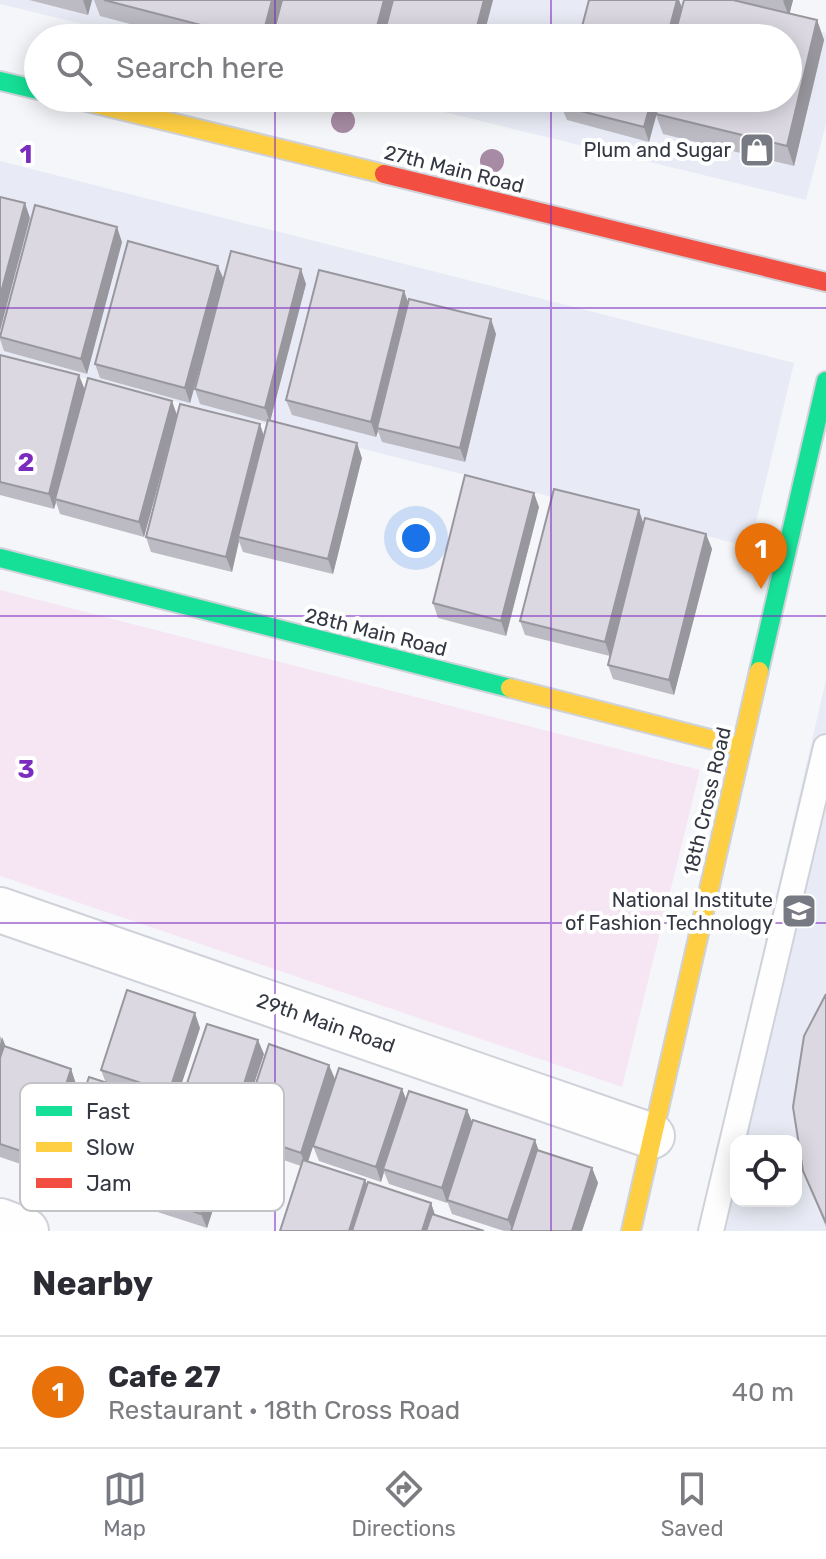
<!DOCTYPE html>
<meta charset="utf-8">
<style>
:root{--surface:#fff;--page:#f7f7f7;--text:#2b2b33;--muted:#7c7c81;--line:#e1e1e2;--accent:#787a83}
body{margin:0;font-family:Rubik,sans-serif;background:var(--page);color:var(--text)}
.controls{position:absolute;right:24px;bottom:24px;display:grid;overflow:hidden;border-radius:16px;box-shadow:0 4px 20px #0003}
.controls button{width:72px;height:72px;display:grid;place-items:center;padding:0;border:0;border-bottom:2px solid var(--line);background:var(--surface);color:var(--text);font:40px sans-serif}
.you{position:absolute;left:416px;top:538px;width:28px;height:28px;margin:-20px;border:6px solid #fff;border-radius:50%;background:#1a73e8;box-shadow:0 0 0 12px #1a73e833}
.badge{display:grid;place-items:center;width:52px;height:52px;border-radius:50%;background:var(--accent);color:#fff;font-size:26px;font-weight:700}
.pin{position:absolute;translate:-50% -66px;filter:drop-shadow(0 2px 4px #0008)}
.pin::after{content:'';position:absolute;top:42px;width:28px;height:24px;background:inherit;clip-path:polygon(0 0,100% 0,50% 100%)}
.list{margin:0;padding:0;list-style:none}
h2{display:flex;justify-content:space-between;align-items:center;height:104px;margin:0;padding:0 32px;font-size:34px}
h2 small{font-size:26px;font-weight:400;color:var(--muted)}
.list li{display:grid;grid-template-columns:52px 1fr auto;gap:24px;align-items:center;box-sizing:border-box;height:112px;padding:0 32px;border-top:2px solid var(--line)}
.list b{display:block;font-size:30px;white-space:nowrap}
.list p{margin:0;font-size:26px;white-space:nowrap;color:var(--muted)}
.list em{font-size:26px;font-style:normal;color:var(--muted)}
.icon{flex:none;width:44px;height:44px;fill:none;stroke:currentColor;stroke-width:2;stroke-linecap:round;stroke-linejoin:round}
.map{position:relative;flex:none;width:826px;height:1231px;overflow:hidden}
.search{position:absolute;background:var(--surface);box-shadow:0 4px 20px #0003;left:24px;right:24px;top:24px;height:88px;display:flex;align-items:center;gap:20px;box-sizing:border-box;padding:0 28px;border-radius:44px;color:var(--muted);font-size:30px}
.sheet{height:216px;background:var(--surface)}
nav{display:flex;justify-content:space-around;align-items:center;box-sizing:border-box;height:112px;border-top:2px solid var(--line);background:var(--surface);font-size:22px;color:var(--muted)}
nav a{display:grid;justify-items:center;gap:4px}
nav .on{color:var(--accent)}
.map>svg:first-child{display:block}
</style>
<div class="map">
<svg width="826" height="1231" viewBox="0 0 826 1231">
<rect width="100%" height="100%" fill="#f5f6f9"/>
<path fill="#e8ebf5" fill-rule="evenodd" d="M 0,0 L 692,0 L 826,33 L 826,124 L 806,200 L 386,98 L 788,98 L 788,38 L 141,38 L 0,4 Z
M 0,161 L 794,363 L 750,547 L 0,357 Z
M 826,680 L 826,1231 L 698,1231 ZM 736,1141 L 796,1141 L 796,1201 L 736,1201 Z"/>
<path fill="#f6e6f4" d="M 0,590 L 700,770 L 622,1087 L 0,876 Z"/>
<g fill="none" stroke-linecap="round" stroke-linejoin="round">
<defs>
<path id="lane" d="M 711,1231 L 826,747"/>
<path id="street" d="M 0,910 L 652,1136
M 0,1221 L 26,1231"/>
<path id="fast" d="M 0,81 L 38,90
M 0,558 L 510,688
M 759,671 L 826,381"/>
<path id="slow" d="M 71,98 L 384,174
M 510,688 L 741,747
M 631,1231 L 759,671"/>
<path id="jam" d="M 384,174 L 826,282"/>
</defs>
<use href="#lane" stroke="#cfd2d9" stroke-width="28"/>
<use href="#street" stroke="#cfd2d9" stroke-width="48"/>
<use href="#fast" stroke="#cfd2d9" stroke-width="22"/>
<use href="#slow" stroke="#cfd2d9" stroke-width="22"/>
<use href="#jam" stroke="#cfd2d9" stroke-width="22"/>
<use href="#lane" stroke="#fefefe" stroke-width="24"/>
<use href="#street" stroke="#fefefe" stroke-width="44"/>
<use href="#fast" stroke="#16e098" stroke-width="18"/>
<use href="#slow" stroke="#ffcf43" stroke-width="18"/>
<use href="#jam" stroke="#f24e42" stroke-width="18"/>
</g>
<g fill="#a78ba4">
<circle cx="343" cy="121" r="12"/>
<circle cx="492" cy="161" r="12"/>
</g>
<path fill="#bcbac2" d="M 29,0 L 92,0 L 88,15 Z
M 94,0 L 493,0 L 483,38 L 183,38 L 100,16 Z
M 589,0 L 679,0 L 682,8 L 684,0 L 793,0 L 789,14 L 817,20 L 824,40 L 794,166 L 663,134 L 656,115 L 649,142 L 567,120 L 561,106 Z
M 428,98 L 467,98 L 465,107 Z
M 122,242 L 87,374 L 4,351 L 0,339 L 0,333 Z
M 223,280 L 306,284 L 270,421 L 362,458 L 333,574 L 243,552 L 239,541 L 232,572 L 151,552 L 146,537 L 176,421 L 144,537 L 60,514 L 56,502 L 54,509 L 0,495 L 0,355 L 85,389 L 177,415 L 264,436 L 267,422 L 200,404 L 195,389 L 212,323 L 190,403 L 100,378 L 95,364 Z
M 404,291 L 408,302 L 496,334 L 465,462 L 382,442 L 378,431 L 376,437 L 292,415 L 286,400 Z
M 539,507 L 506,636 L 438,618 L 433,603 Z
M 643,523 L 706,534 L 712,549 L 674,695 L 613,679 L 608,665 L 610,656 L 525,635 L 520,621 Z
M 826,994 L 826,1227 L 803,1171 Z
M 200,1028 L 174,1106 L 231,1125 L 236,1139 L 207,1228 L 142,1207 L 139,1200 L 139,1202 L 66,1177 L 60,1163 L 106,1083 L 101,1070 Z
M 0,1036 L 6,1047 L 71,1069 L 76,1084 L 47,1173 L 0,1157 Z
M 264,1054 L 240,1126 L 189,1110 L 183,1095 Z
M 335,1079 L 308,1161 L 365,1180 L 367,1184 L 431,1203 L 435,1215 L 280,1231 L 301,1166 L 245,1147 L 240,1132 Z
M 402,1089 L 406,1100 L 467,1110 L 472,1123 L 539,1150 L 592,1168 L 598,1183 L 582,1231 L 504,1231 L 452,1214 L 447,1201 L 447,1203 L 389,1184 L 384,1172 L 381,1182 L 319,1161 L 313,1146 Z"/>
<path fill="#99979e" d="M 83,0 L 92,0 L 88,15 Z
M 272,0 L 284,0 L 274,38 L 262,38 Z
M 384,0 L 396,0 L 386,38 L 374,38 Z
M 484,0 L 493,0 L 483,38 L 474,38 Z
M 677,0 L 679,0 L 683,11 L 676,38 L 667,38 Z
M 784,0 L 793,0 L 789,16 L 783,1 Z
M 817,20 L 824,40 L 794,166 L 787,146 Z
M 461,98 L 467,98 L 465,107 Z
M 652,98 L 661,98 L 649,142 L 644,127 Z
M 25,203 L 30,218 L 0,331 L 0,296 Z
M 117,227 L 122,242 L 87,374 L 81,359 Z
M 218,266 L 224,280 L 190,403 L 185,388 Z
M 301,269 L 306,284 L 270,422 L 265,408 Z
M 404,291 L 409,305 L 377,428 L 378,431 L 376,437 L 371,422 Z
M 491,319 L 496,334 L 465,462 L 460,448 Z
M 79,375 L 85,390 L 55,499 L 56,502 L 54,509 L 49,494 Z
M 172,401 L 177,415 L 144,537 L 139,522 Z
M 260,424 L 265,439 L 238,537 L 239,541 L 232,572 L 226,557 Z
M 357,443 L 362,458 L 333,574 L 328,559 Z
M 534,493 L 539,507 L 506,636 L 501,621 Z
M 639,510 L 644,525 L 610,656 L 605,642 Z
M 706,534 L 712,549 L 674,695 L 669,680 Z
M 195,1013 L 200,1028 L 174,1107 L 169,1092 Z
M 2,1037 L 8,1052 L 0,1076 L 0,1045 Z
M 258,1040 L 264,1054 L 240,1126 L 235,1112 Z
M 329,1065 L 335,1079 L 306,1168 L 301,1153 Z
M 71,1069 L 76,1084 L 47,1173 L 42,1158 Z
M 402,1089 L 408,1104 L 383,1169 L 384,1172 L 381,1182 L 376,1167 Z
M 162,1101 L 167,1116 L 137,1192 L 139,1200 L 139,1202 L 133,1187 Z
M 467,1110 L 473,1124 L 447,1203 L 442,1188 Z
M 231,1125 L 236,1139 L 207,1228 L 201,1214 Z
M 535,1140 L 540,1154 L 513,1231 L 508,1220 Z
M 592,1168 L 598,1183 L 582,1231 L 572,1231 Z
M 365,1180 L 371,1195 L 359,1231 L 349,1231 Z
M 431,1203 L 436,1218 L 432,1231 L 422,1231 Z"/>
<path fill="#dbd8e2" stroke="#99979e" stroke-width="2" d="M 104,0 L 272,0 L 262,38 L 251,38 Z
M 282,0 L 384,0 L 374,38 L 272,38 Z
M 393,0 L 484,0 L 474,38 L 383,38 Z
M 589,0 L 677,0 L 667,38 L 579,38 Z
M 684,0 L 733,0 L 817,20 L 787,146 L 656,114 L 660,98 L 788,98 L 788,38 L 674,38 Z
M 563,98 L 652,98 L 644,127 L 561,106 Z
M 0,197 L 25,203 L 0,296 Z
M 35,205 L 117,227 L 81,359 L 0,337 Z
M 128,241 L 218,266 L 185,388 L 95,364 Z
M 231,251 L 301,269 L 265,408 L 195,389 Z
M 319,270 L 404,291 L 371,422 L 286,400 Z
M 409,299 L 491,319 L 460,448 L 377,428 Z
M 0,355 L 79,375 L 49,494 L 0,482 Z
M 88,378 L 172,401 L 139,522 L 55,499 Z
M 180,404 L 260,424 L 226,557 L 146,537 Z
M 268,420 L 357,443 L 328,559 L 238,537 Z
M 465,475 L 534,493 L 501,621 L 433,603 Z
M 554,489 L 639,510 L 605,642 L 520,621 Z
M 645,518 L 706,534 L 669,680 L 608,665 Z
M 127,990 L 195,1013 L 169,1092 L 101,1070 Z
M 826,994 L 826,1223 L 803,1171 L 793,1107 L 804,1036 Z
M 207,1024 L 258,1040 L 235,1112 L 183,1095 Z
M 269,1044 L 329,1065 L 301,1153 L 240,1132 Z
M 4,1046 L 71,1069 L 42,1158 L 0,1144 L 0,1058 Z
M 339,1068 L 402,1089 L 376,1167 L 313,1146 Z
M 89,1077 L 162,1101 L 133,1187 L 60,1163 Z
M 409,1091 L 467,1110 L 442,1188 L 383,1169 Z
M 166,1103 L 231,1125 L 201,1214 L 137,1192 Z
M 473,1120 L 535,1140 L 508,1220 L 447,1200 Z
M 537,1150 L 592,1168 L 572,1231 L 511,1231 Z
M 303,1160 L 365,1180 L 349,1231 L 280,1231 Z
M 368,1182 L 431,1203 L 422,1231 L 352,1231 Z
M 432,1214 L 484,1231 L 426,1231 Z"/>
<path fill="none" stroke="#7b2cbf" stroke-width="2" stroke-opacity="0.55" d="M 275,0 L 275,38M 551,0 L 551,38M 275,98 L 275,1231M 551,98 L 551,1231M 0,308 L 826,308M 0,616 L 826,616M 0,923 L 826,923"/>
<defs>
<symbol id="shop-square" viewBox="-11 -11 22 22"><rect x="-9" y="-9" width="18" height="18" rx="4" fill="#787a83" stroke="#fff"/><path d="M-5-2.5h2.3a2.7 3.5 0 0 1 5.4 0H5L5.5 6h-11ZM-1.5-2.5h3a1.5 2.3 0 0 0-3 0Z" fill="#fff"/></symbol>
<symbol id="university-square" viewBox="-11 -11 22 22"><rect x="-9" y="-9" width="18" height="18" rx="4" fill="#787a83" stroke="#fff"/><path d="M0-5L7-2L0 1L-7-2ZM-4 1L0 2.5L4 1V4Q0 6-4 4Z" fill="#fff"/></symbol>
</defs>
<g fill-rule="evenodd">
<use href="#shop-square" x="737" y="130" width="40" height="40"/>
<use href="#university-square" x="779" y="891" width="40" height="40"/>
</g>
<g text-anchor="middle" stroke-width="8" stroke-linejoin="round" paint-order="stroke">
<g font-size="20" fill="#343843" stroke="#fff" text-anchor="end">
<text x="731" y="157">Plum and Sugar</text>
<text x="773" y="907">National Institute<tspan x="773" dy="23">of Fashion Technology</tspan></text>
</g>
<g font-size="20" fill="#343843" stroke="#fff">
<text transform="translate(454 169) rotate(14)" y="7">27th Main Road</text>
<text transform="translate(376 632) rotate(14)" y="7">28th Main Road</text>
<text transform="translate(707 801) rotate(-77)" y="7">18th Cross Road</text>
<text transform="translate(326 1023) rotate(19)" y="7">29th Main Road</text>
</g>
</g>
<rect x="20" y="1083" width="264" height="128" rx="12" fill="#fff" stroke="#c2c3c7" stroke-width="2"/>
<rect x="36" y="1106" width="36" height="10" fill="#16e098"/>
<rect x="36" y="1142" width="36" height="10" fill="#ffcf43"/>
<rect x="36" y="1178" width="36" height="10" fill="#f24e42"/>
<g font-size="22" fill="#343843">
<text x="86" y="1119">Fast</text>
<text x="86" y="1155">Slow</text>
<text x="86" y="1191">Jam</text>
</g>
<g font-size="26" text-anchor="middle" font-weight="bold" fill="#7b2cbf" stroke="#fff" stroke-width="8" stroke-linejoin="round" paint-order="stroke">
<text x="26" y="163">1</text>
<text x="26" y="471">2</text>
<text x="26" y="778">3</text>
</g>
</svg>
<div class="controls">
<button><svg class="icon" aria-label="locate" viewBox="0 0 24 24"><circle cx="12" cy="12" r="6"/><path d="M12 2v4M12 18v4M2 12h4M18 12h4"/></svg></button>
</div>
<div class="you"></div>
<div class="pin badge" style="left:761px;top:589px;background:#e8710a">1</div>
<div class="search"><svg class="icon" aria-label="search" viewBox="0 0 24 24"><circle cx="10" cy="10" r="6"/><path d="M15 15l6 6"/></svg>Search here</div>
</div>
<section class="sheet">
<h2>Nearby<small></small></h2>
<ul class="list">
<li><span class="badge" style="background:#e8710a">1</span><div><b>Cafe 27</b><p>Restaurant · 18th Cross Road</p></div><em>40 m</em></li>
</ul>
</section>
<nav>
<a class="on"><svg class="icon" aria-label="map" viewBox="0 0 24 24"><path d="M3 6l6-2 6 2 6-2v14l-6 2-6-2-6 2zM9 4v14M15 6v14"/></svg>Map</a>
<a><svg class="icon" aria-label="directions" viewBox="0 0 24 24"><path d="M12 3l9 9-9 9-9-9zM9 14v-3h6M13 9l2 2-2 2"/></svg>Directions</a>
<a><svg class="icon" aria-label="saved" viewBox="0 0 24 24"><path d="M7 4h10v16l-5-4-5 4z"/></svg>Saved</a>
</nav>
